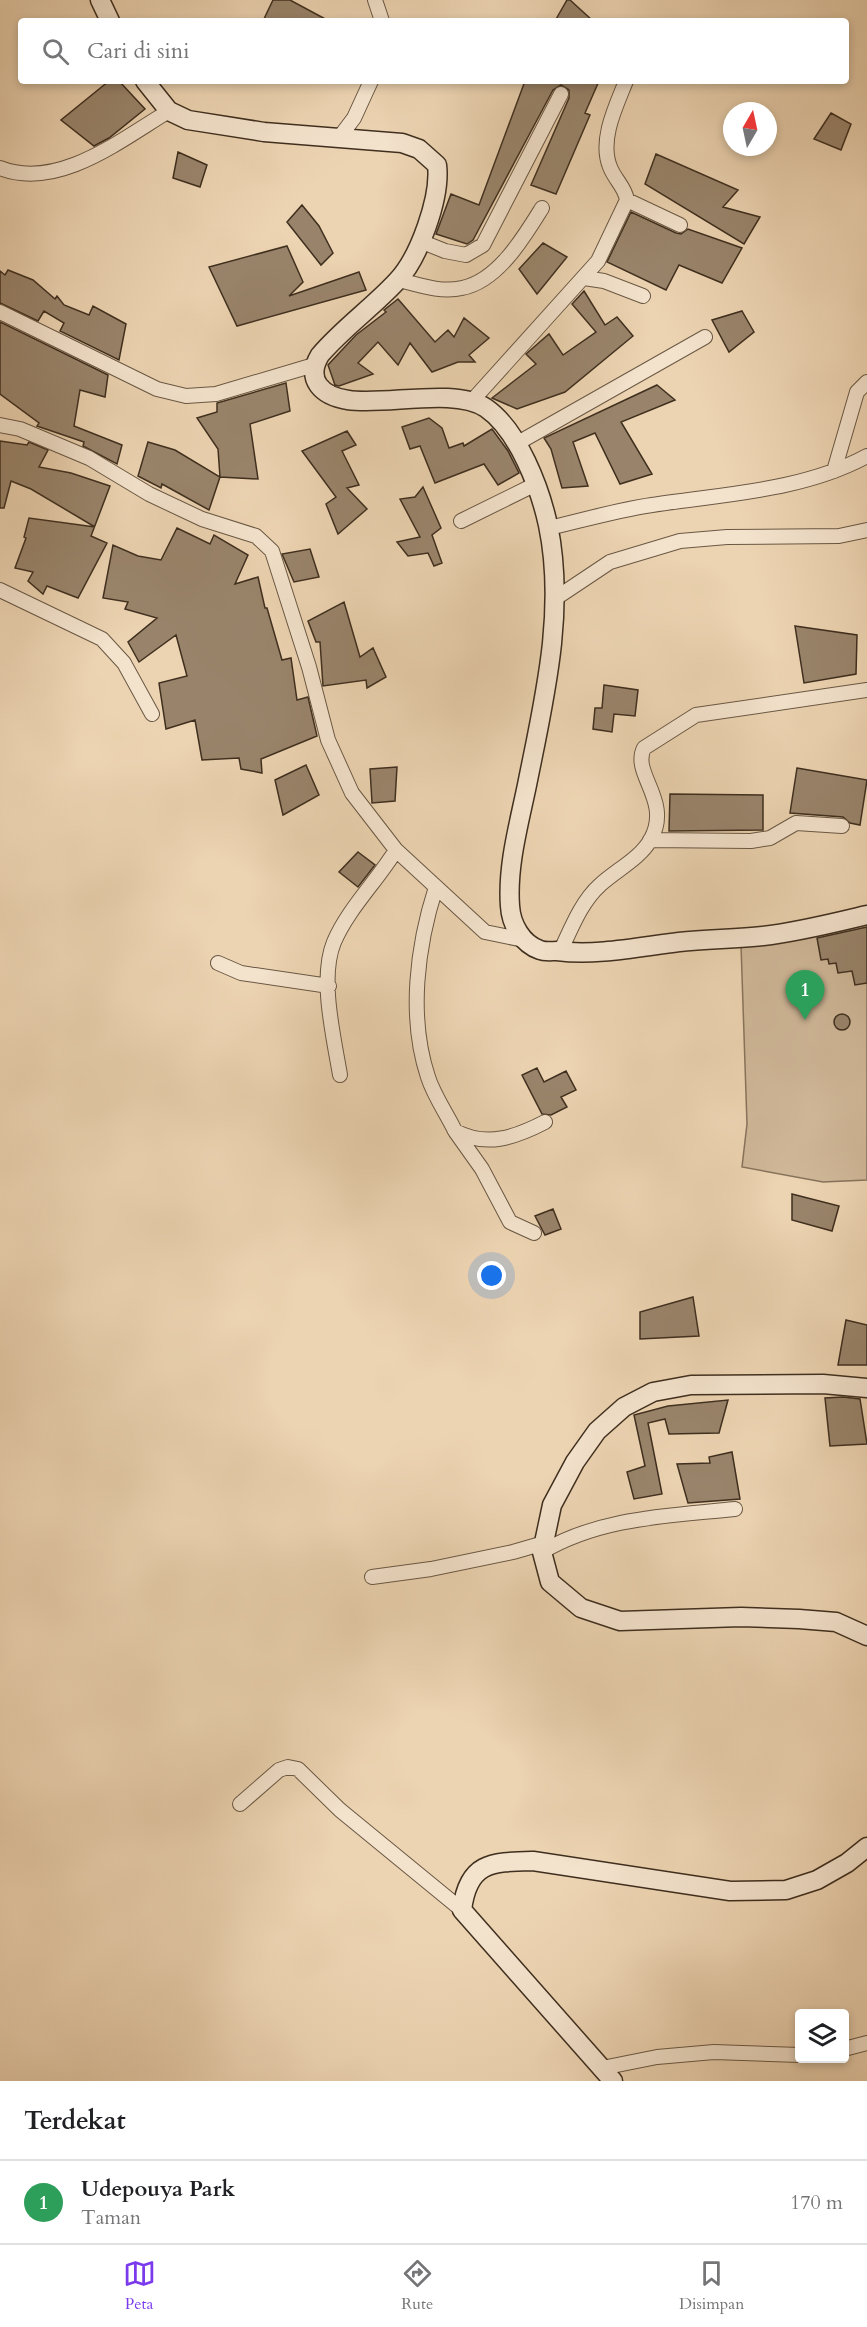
<!DOCTYPE html>
<html lang="id">
<style>
:root{--surface:#fff;--page:#f6f6f6;--text:#202124;--muted:#757577;--line:#e0e0e0;--accent:#7c3aed}
body{margin:0;font-family:Cardo,serif;background:var(--page);color:var(--text)}
.controls{position:absolute;right:18px;bottom:18px;display:grid;overflow:hidden;border-radius:6px;box-shadow:0 3px 9px #0003}
.controls button{width:54px;height:54px;display:grid;place-items:center;padding:0;border:0;border-bottom:2px solid var(--line);background:var(--surface);color:var(--text);font:30px sans-serif}
.compass{position:absolute;left:723px;top:102px;width:54px;height:54px;border-radius:50%;background:var(--surface);box-shadow:0 3px 9px #0003;rotate:9deg}
.you{position:absolute;left:492px;top:1276px;width:21px;height:21px;margin:-15px;border:4px solid #fff;border-radius:50%;background:#1a73e8;box-shadow:0 0 0 9px #1a73e833}
.badge{display:grid;place-items:center;width:39px;height:39px;border-radius:50%;background:var(--accent);color:#fff;font-size:20px;font-weight:700}
.pin{position:absolute;translate:-50% -50px;filter:drop-shadow(0 2px 3px #0008)}
.pin::after{content:'';position:absolute;top:32px;width:21px;height:18px;background:inherit;clip-path:polygon(0 0,100% 0,50% 100%)}
.list{margin:0;padding:0;list-style:none}
h2{display:flex;justify-content:space-between;align-items:center;height:78px;margin:0;padding:0 24px;font-size:26px}
h2 small{font-size:20px;font-weight:400;color:var(--muted)}
.list li{display:grid;grid-template-columns:39px 1fr auto;gap:18px;align-items:center;box-sizing:border-box;height:84px;padding:0 24px;border-top:2px solid var(--line)}
.list b{display:block;font-size:22px;white-space:nowrap}
.list p{margin:0;font-size:20px;white-space:nowrap;color:var(--muted)}
.list em{font-size:20px;font-style:normal;color:var(--muted)}
.icon{flex:none;width:33px;height:33px;fill:none;stroke:currentColor;stroke-width:2;stroke-linecap:round;stroke-linejoin:round}
.map{position:relative;flex:none;width:867px;height:2081px;overflow:hidden}
.search{position:absolute;background:var(--surface);box-shadow:0 3px 9px #0003;left:18px;right:18px;top:18px;height:66px;display:flex;align-items:center;gap:15px;box-sizing:border-box;padding:0 21px;border-radius:6px;color:var(--muted);font-size:22px}
.sheet{height:162px;background:var(--surface)}
nav{display:flex;justify-content:space-around;align-items:center;box-sizing:border-box;height:84px;border-top:2px solid var(--line);background:var(--surface);font-size:16px;color:var(--muted)}
nav a{display:grid;justify-items:center;gap:3px}
nav .on{color:var(--accent)}
.map>svg:first-child{display:block}
</style>
<div class="map">
<svg width="867" height="2081" viewBox="0 0 867 2081">
<rect width="100%" height="100%" fill="#ecd3b1"/>
<filter id="stains"><feTurbulence type="fractalNoise" baseFrequency=".00333" numOctaves="4"/><feColorMatrix values="0 0 0 0 .2 0 0 0 0 .09 0 0 0 0 .02 0 0 0 .5 -.17"/></filter>
<radialGradient id="worn" r=".72"><stop offset=".6" stop-color="#630" stop-opacity="0"/><stop offset="1" stop-color="#630" stop-opacity=".3"/></radialGradient>
<path fill="#cfb798" stroke="#87735c" stroke-width="1.5" d="M 867,911 L 867,1180 L 823,1182 L 742,1167 L 747,1124 L 741,945 Z"/>
<path fill="#99846b" stroke="#3f2f1f" stroke-width="1.5" d="M 273,0 L 290,0 L 329,21 L 263,21 Z
M 567,0 L 570,0 L 593,21 L 555,21 Z
M 109,81 L 119,81 L 145,109 L 109,138 L 94,146 L 61,120 Z
M 525,81 L 599,81 L 585,113 L 590,115 L 556,194 L 531,185 L 569,98 L 569,90 L 561,85 L 553,90 L 473,240 L 467,244 L 436,234 L 451,194 L 479,205 Z
M 831,113 L 851,124 L 841,150 L 814,139 Z
M 178,152 L 207,165 L 200,187 L 173,178 Z
M 656,154 L 738,190 L 723,207 L 760,217 L 744,244 L 645,184 Z
M 302,205 L 319,226 L 333,253 L 321,265 L 287,222 Z
M 631,212 L 676,233 L 681,234 L 688,229 L 742,248 L 722,283 L 679,265 L 666,290 L 607,262 Z
M 543,243 L 567,257 L 537,294 L 519,269 Z
M 287,246 L 303,282 L 289,296 L 359,272 L 366,290 L 237,326 L 209,267 Z
M 8,270 L 33,280 L 55,299 L 57,296 L 64,305 L 89,315 L 93,306 L 126,324 L 119,360 L 60,331 L 64,323 L 44,311 L 38,321 L 0,303 L 0,271 L 5,275 Z
M 584,291 L 605,325 L 617,317 L 633,336 L 565,392 L 517,409 L 492,398 L 536,364 L 526,354 L 549,334 L 563,355 L 596,332 L 572,304 Z
M 398,299 L 435,342 L 448,330 L 454,337 L 464,318 L 489,338 L 469,355 L 475,362 L 458,362 L 432,372 L 410,343 L 398,365 L 378,342 L 358,363 L 373,374 L 339,386 L 335,385 L 328,365 L 356,335 L 386,312 L 384,310 Z
M 742,311 L 754,332 L 729,352 L 712,320 Z
M 0,322 L 108,375 L 105,397 L 80,390 L 74,426 L 122,445 L 117,464 L 83,446 L 84,442 L 37,426 L 39,423 L 0,394 Z
M 286,383 L 290,411 L 250,424 L 258,479 L 220,477 L 218,449 L 197,418 L 217,412 L 217,403 Z
M 657,385 L 675,400 L 621,422 L 652,474 L 620,484 L 595,433 L 573,442 L 588,486 L 562,488 L 551,449 L 544,438 Z
M 429,418 L 442,428 L 449,448 L 463,443 L 464,446 L 492,429 L 508,451 L 519,473 L 498,485 L 484,464 L 435,483 L 420,446 L 410,449 L 402,427 Z
M 347,431 L 356,445 L 342,451 L 359,485 L 347,488 L 367,509 L 338,534 L 326,504 L 336,497 L 302,451 Z
M 0,441 L 27,445 L 29,442 L 48,450 L 39,467 L 71,473 L 110,486 L 91,536 L 107,543 L 78,598 L 47,586 L 43,594 L 28,581 L 33,572 L 15,568 L 26,538 L 24,537 L 29,518 L 95,527 L 31,489 L 11,481 L 4,508 L 0,508 Z
M 148,442 L 175,450 L 220,477 L 209,510 L 162,484 L 161,488 L 138,476 Z
M 423,487 L 441,528 L 432,535 L 442,563 L 434,566 L 428,553 L 408,556 L 397,542 L 420,537 L 400,499 L 415,497 Z
M 177,528 L 210,544 L 214,535 L 248,555 L 235,584 L 258,577 L 265,608 L 267,608 L 282,660 L 291,658 L 297,700 L 308,697 L 317,736 L 261,759 L 262,773 L 241,769 L 239,758 L 202,760 L 195,720 L 166,729 L 159,683 L 187,676 L 176,635 L 139,662 L 128,642 L 157,618 L 125,609 L 128,602 L 103,598 L 113,545 L 138,556 L 161,560 Z
M 310,549 L 319,577 L 294,582 L 282,554 Z
M 344,602 L 360,657 L 373,648 L 386,677 L 367,688 L 366,680 L 323,686 L 320,642 L 316,642 L 308,621 Z
M 795,626 L 857,635 L 856,674 L 804,683 Z
M 604,685 L 638,690 L 635,716 L 614,714 L 612,732 L 593,729 L 595,708 L 602,708 Z
M 306,765 L 319,795 L 283,815 L 275,780 Z
M 397,767 L 395,801 L 372,803 L 370,769 Z
M 797,768 L 867,780 L 860,825 L 850,823 L 843,817 L 790,813 Z
M 670,794 L 763,795 L 763,830 L 669,831 Z
M 358,852 L 375,865 L 358,887 L 339,872 Z
M 867,927 L 867,983 L 855,985 L 852,971 L 838,973 L 836,963 L 829,964 L 828,959 L 821,960 L 817,938 Z
M834 1022a8 8 0 1 1 16 0a8 8 0 1 1-16 0Z
M 537,1068 L 544,1082 L 566,1071 L 576,1090 L 561,1097 L 567,1107 L 551,1115 L 542,1114 L 522,1075 Z
M 792,1194 L 839,1206 L 832,1231 L 792,1220 Z
M 553,1209 L 561,1229 L 545,1235 L 535,1216 Z
M 693,1297 L 699,1336 L 640,1339 L 640,1312 Z
M 846,1320 L 867,1325 L 867,1365 L 838,1365 Z
M 843,1397 L 860,1399 L 867,1444 L 830,1446 L 825,1398 Z
M 728,1400 L 719,1433 L 669,1434 L 665,1419 L 648,1423 L 662,1494 L 634,1499 L 627,1472 L 645,1466 L 634,1415 L 668,1406 Z
M 732,1452 L 740,1499 L 688,1503 L 677,1464 L 710,1463 L 709,1457 Z"/>
<g fill="none" stroke-linecap="round" stroke-linejoin="round">
<defs>
<path id="street" d="M 375,0 L 382,21
M 339,138 L 354,118 L 371,81
M 0,168 C 58,191 122,139 169,111
M 627,200 L 680,225
M 420,241 L 445,251 L 466,255 L 483,245 L 561,94
M 584,278 L 604,281 L 643,296
M 399,280 C 419,285 441,293 462,288 C 498,281 524,237 542,208
M 0,312 L 157,389 L 186,396 L 216,394 L 314,365
M 471,402 L 598,261 L 627,200 C 625,187 615,180 610,167 C 599,140 616,106 626,81
M 0,425 L 20,429 L 89,458 L 149,494 L 202,519 L 256,536 L 272,551 L 309,667 L 328,740 L 352,793 L 396,850 L 485,932 L 524,940
M 516,444 L 705,337
M 834,471 L 857,392 L 867,382
M 461,521 L 536,484
M 549,528 C 583,520 618,510 652,505 C 723,494 803,491 867,456
M 0,590 L 102,639 L 124,663 L 152,714
M 556,598 L 610,562 L 680,541 L 727,537 L 839,536 L 867,530
M 650,840 L 751,841 L 770,838 L 796,823 L 842,826
M 436,887 C 417,946 408,1017 428,1077 C 434,1096 447,1114 455,1131 C 487,1148 516,1137 545,1122
M 560,952 C 571,929 581,902 600,885 C 616,870 640,859 651,839 C 672,800 631,774 644,748 L 696,715 L 867,690
M 218,963 L 241,973 L 329,986
M 340,1075 C 334,1038 319,978 334,942 C 348,909 377,881 396,850
M 455,1131 L 482,1169 L 510,1222 L 534,1233
M 542,1552 C 601,1517 669,1516 735,1509
M 372,1577 L 431,1569 L 513,1552 L 544,1543
M 240,1804 L 279,1770 L 288,1767 L 298,1769 L 340,1810 L 462,1910
M 844,2049 L 867,2043
M 602,2068 L 657,2057 L 714,2052 L 800,2055"/>
<path id="secondary" d="M 100,0 L 110,21
M 145,81 L 169,111 L 188,120 L 264,132 L 402,143 L 419,149 L 437,165 C 441,197 419,258 397,281 C 373,307 343,328 320,355 C 305,380 322,396 348,400 C 385,406 454,387 486,408 C 518,430 540,488 548,525 C 566,611 544,700 527,785 C 519,824 507,866 510,906 C 511,924 522,944 540,950 C 545,952 552,951 557,951 C 597,956 638,947 679,942 C 707,939 735,939 763,936 C 798,932 833,923 867,915
M 867,1388 L 823,1384 L 691,1385 L 653,1392 L 624,1407 L 597,1431 L 575,1462 L 552,1505 L 542,1552 L 550,1582 L 581,1608 L 620,1621 L 741,1617 L 799,1619 L 836,1622 L 867,1636
M 613,2081 L 462,1910 C 468,1862 491,1862 533,1861 L 730,1891 L 786,1890 L 817,1880 L 847,1863 L 867,1847"/>
</defs>
<use href="#street" stroke="#6a5844" stroke-width="16"/>
<use href="#secondary" stroke="#3f2f1f" stroke-width="21"/>
<use href="#street" stroke="#f3e2cc" stroke-width="14"/>
<use href="#secondary" stroke="#f3e2cc" stroke-width="18"/>
</g>
<rect width="100%" height="100%" filter="url(#stains)"/>
<rect width="100%" height="100%" fill="url(#worn)"/>
</svg>
<div class="controls">
<button><svg class="icon" aria-label="layers" viewBox="0 0 24 24"><path d="M12 4l9 5-9 5-9-5zM3 14l9 5 9-5"/></svg></button>
</div>
<svg class="compass" viewBox="-18 -18 36 36"><path d="M0-13l5 13h-10z" fill="#e53935"/><path d="M0 13l5-13h-10z" fill="#757577"/></svg>
<div class="you"></div>
<div class="pin badge" style="left:805px;top:1020px;background:#2e9e5b">1</div>
<div class="search"><svg class="icon" aria-label="search" viewBox="0 0 24 24"><circle cx="10" cy="10" r="6"/><path d="M15 15l6 6"/></svg>Cari di sini</div>
</div>
<section class="sheet">
<h2>Terdekat<small></small></h2>
<ul class="list">
<li><span class="badge" style="background:#2e9e5b">1</span><div><b>Udepouya Park</b><p>Taman</p></div><em>170 m</em></li>
</ul>
</section>
<nav>
<a class="on"><svg class="icon" aria-label="map" viewBox="0 0 24 24"><path d="M3 6l6-2 6 2 6-2v14l-6 2-6-2-6 2zM9 4v14M15 6v14"/></svg>Peta</a>
<a><svg class="icon" aria-label="directions" viewBox="0 0 24 24"><path d="M12 3l9 9-9 9-9-9zM9 14v-3h6M13 9l2 2-2 2"/></svg>Rute</a>
<a><svg class="icon" aria-label="saved" viewBox="0 0 24 24"><path d="M7 4h10v16l-5-4-5 4z"/></svg>Disimpan</a>
</nav>
